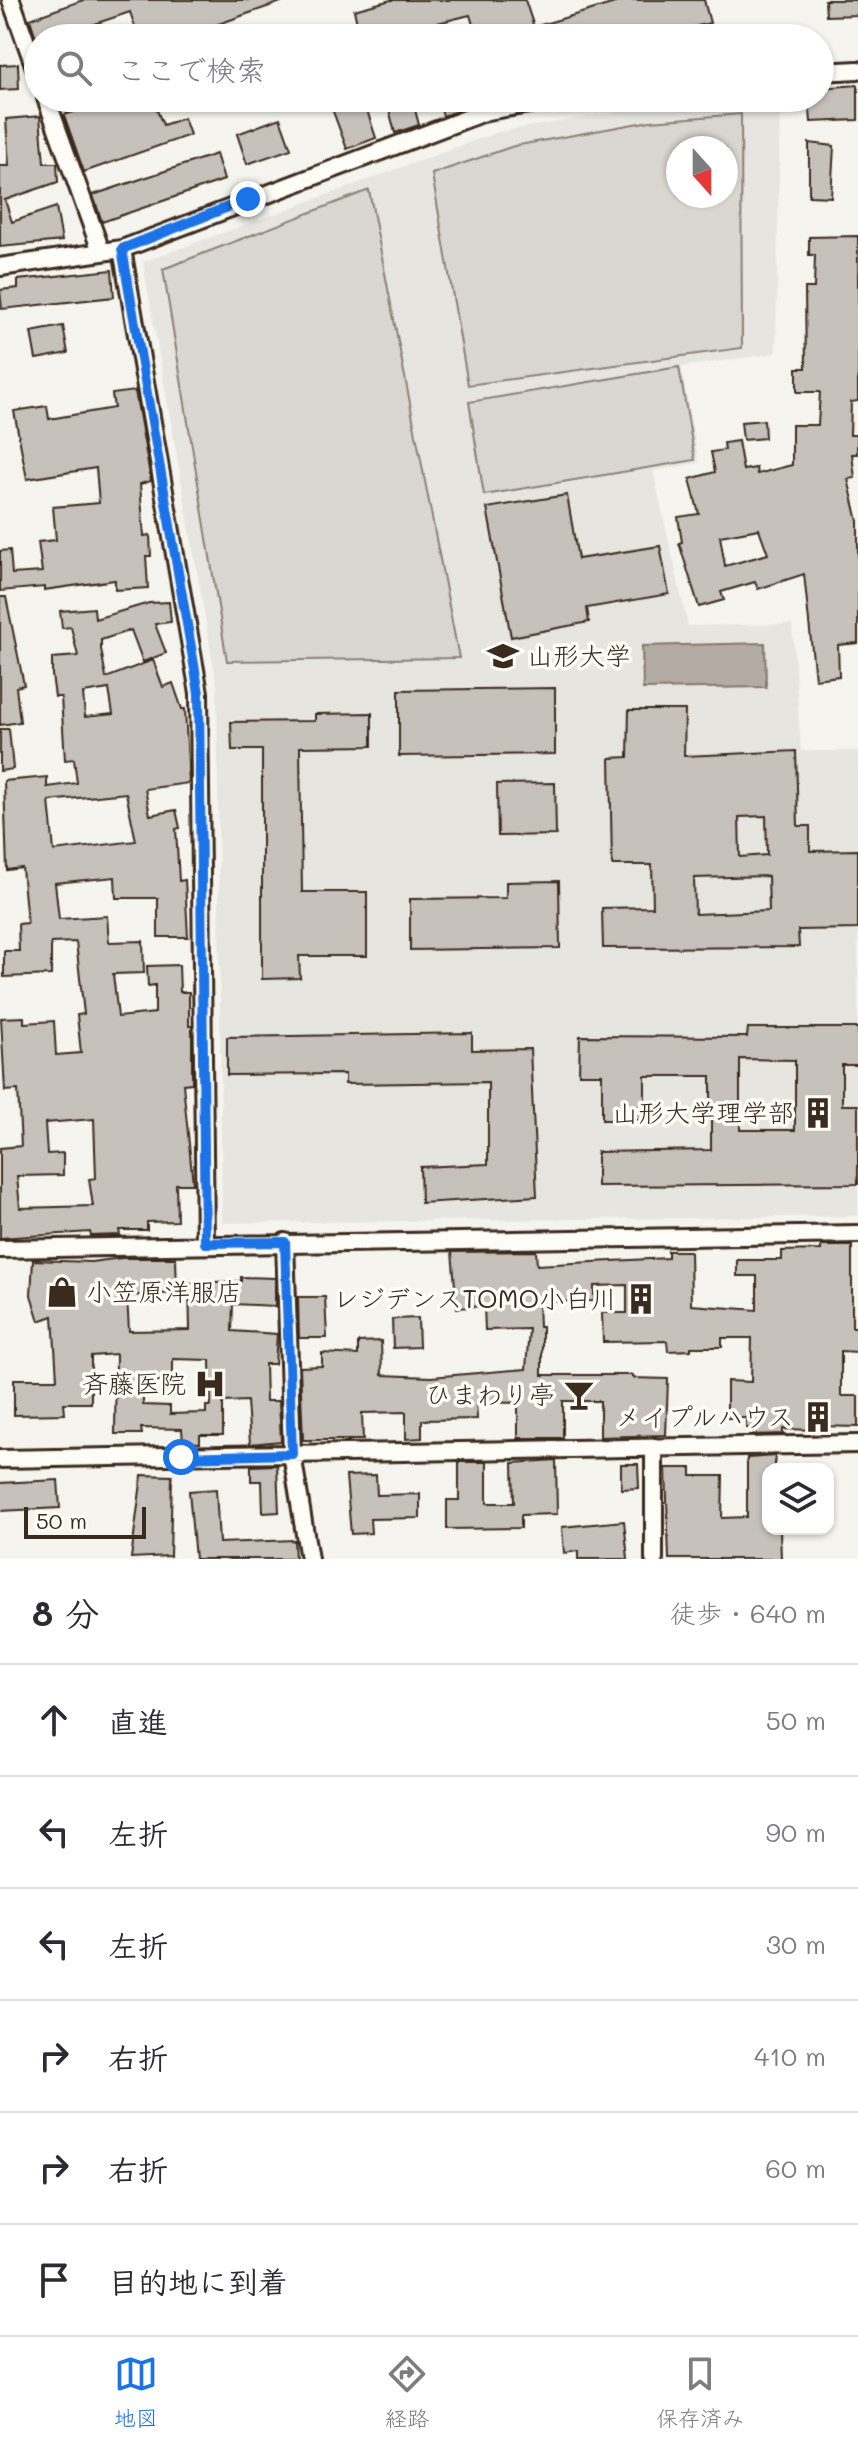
<!DOCTYPE html>
<html lang="ja">
<meta charset="utf-8">
<style>
:root{--surface:#fff;--page:#f7f7f7;--text:#2b2b33;--muted:#7c7c81;--line:#e1e1e2;--accent:#1a73e8}
body{margin:0;font-family:Mali,"Klee One",sans-serif;background:var(--page);color:var(--text)}
.controls{position:absolute;right:24px;bottom:24px;display:grid;overflow:hidden;border-radius:16px;box-shadow:0 2px 6px #0004}
.controls button{width:72px;height:72px;display:grid;place-items:center;padding:0;border:0;border-bottom:2px solid var(--line);background:var(--surface);color:var(--text);font:40px sans-serif}
.compass{position:absolute;left:666px;top:136px;width:72px;height:72px;border-radius:50%;background:var(--surface);box-shadow:0 2px 6px #0004;rotate:159deg}
.scale{position:absolute;left:24px;bottom:20px;width:122px;box-sizing:border-box;padding-left:8px;border:4px solid #3b2a1e;border-top:0;font-size:22px;line-height:28px;white-space:nowrap;color:#3b2a1e;-webkit-text-stroke:6px #fdfcf7;paint-order:stroke}
.stop{position:absolute;width:24px;height:24px;margin:-18px;border:6px solid #1a73e8;border-radius:50%;background:#fff}
.stop.end{background:#1a73e8;border-color:#fff;box-shadow:0 2px 8px #0008}
.list{margin:0;padding:0;list-style:none}
h2{display:flex;justify-content:space-between;align-items:center;height:104px;margin:0;padding:0 32px;font-size:34px}
h2 small{font-size:26px;font-weight:400;color:var(--muted)}
.list li{display:grid;grid-template-columns:52px 1fr auto;gap:24px;align-items:center;box-sizing:border-box;height:112px;padding:0 32px;border-top:2px solid var(--line)}
.list b{display:block;font-size:30px;white-space:nowrap}
.list em{font-size:26px;font-style:normal;color:var(--muted)}
.icon{flex:none;width:44px;height:44px;fill:none;stroke:currentColor;stroke-width:2;stroke-linecap:round;stroke-linejoin:round}
.map{position:relative;flex:none;width:858px;height:1559px;overflow:hidden}
.search{position:absolute;background:var(--surface);box-shadow:0 2px 6px #0004;left:24px;right:24px;top:24px;height:88px;display:flex;align-items:center;gap:20px;box-sizing:border-box;padding:0 28px;border-radius:44px;color:var(--muted);font-size:30px}
.sheet{height:776px;background:var(--surface)}
nav{display:flex;justify-content:space-around;align-items:center;box-sizing:border-box;height:112px;border-top:2px solid var(--line);background:var(--surface);font-size:22px;color:var(--muted)}
nav a{display:grid;justify-items:center;gap:4px}
nav .on{color:var(--accent)}
.map>svg:first-child{display:block}
</style>
<div class="map">
<svg width="858" height="1559" viewBox="0 0 858 1559">
<rect width="100%" height="100%" fill="#f5f4ee"/>
<filter id="ink" filterUnits="userSpaceOnUse"><feTurbulence type="fractalNoise" baseFrequency=".0125" numOctaves="2"/><feDisplacementMap in="SourceGraphic" scale="16" xChannelSelector="R" yChannelSelector="G"/><feConvolveMatrix kernelMatrix="1 2 1 2 8 2 1 2 1" color-interpolation-filters="sRGB"/></filter>
<g filter="url(#ink)">
<path fill="#e7e5df" fill-rule="evenodd" d="M 780,98 L 776,353 L 681,367 L 699,463 L 653,471 L 688,626 L 792,624 L 801,751 L 858,751 L 858,1216 L 222,1223 L 217,686 L 143,262 L 498,132 L 642,108 ZM 678,148 L 726,148 L 726,196 L 678,196 Z"/>
<path fill="#dad6d0" stroke="#8a8077" stroke-width="2" fill-rule="evenodd" d="M 741,114 L 742,348 L 468,385 L 432,174 L 514,146 L 650,121 ZM 678,148 L 726,148 L 726,196 L 678,196 Z
M 369,190 L 459,658 L 227,661 L 163,269 Z
M 679,367 L 695,460 L 484,495 L 469,402 Z"/>
<path fill="#b4aca4" stroke="#84786e" stroke-width="2" d="M 765,643 L 766,687 L 643,689 L 642,646 Z"/>
<path fill="#c7c1bb" stroke="#3b2a1e" stroke-width="2" fill-rule="evenodd" d="M 83,0 L 281,0 L 281,2 L 179,38 L 139,38 L 130,12 L 53,38 L 36,38 L 30,19 Z
M 391,0 L 525,0 L 534,27 L 625,0 L 704,0 L 710,23 L 648,38 L 477,38 L 470,15 L 413,29 L 411,24 L 396,29 L 397,36 L 387,38 L 372,38 L 371,30 L 359,33 L 354,10 Z
M 825,0 L 858,0 L 858,15 L 826,16 Z
M 18,64 L 19,89 L 0,90 L 0,65 Z
M 858,85 L 858,120 L 811,122 L 809,98 L 820,98 L 820,88 Z
M 117,98 L 152,98 L 163,125 L 184,118 L 190,135 L 84,172 L 64,115 Z
M 328,98 L 363,98 L 376,138 L 347,149 Z
M 398,98 L 412,98 L 419,125 L 395,133 L 387,101 Z
M 447,98 L 493,98 L 494,99 L 443,116 L 438,101 Z
M 40,116 L 44,163 L 57,163 L 58,182 L 5,200 L 12,222 L 56,207 L 62,241 L 0,247 L 0,166 L 9,166 L 6,119 Z
M 280,118 L 291,149 L 247,164 L 237,134 Z
M 809,143 L 834,146 L 831,197 L 809,196 Z
M 216,154 L 224,180 L 102,222 L 93,195 Z
M 858,236 L 858,401 L 851,402 L 850,435 L 857,435 L 857,454 L 852,454 L 855,478 L 848,479 L 858,521 L 858,643 L 838,645 L 839,676 L 815,679 L 804,574 L 758,589 L 755,582 L 721,592 L 724,600 L 699,607 L 679,543 L 682,542 L 678,517 L 699,514 L 690,479 L 715,472 L 711,452 L 725,450 L 724,443 L 738,441 L 743,470 L 756,468 L 757,474 L 792,465 L 792,425 L 818,425 L 820,392 L 797,392 L 797,368 L 806,368 L 805,288 L 814,288 L 815,255 L 809,255 L 809,237 ZM 759,529 L 768,554 L 725,566 L 720,536 Z
M 112,270 L 114,297 L 2,309 L 0,290 L 18,288 L 18,280 Z
M 63,326 L 68,353 L 36,359 L 31,332 Z
M 135,391 L 151,481 L 140,484 L 144,536 L 150,535 L 151,556 L 146,556 L 148,588 L 115,590 L 115,580 L 44,590 L 44,587 L 0,591 L 0,551 L 10,550 L 12,574 L 42,572 L 38,542 L 56,540 L 53,507 L 99,503 L 96,468 L 27,479 L 14,411 L 47,406 L 49,419 L 114,408 L 112,394 Z
M 764,420 L 765,438 L 743,440 L 741,422 Z
M 567,495 L 578,559 L 660,546 L 669,594 L 587,608 L 589,622 L 511,637 L 487,508 Z
M 0,597 L 6,597 L 24,685 L 16,687 L 20,722 L 0,725 Z
M 169,602 L 171,622 L 155,624 L 166,653 L 143,662 L 131,630 L 101,640 L 101,649 L 106,678 L 153,660 L 163,687 L 173,683 L 182,709 L 185,709 L 189,783 L 145,789 L 150,815 L 176,810 L 180,828 L 176,829 L 179,881 L 185,880 L 188,937 L 158,937 L 158,898 L 116,898 L 115,877 L 55,883 L 59,919 L 107,916 L 109,942 L 143,941 L 144,973 L 113,974 L 118,1017 L 155,1013 L 155,985 L 148,986 L 147,966 L 179,965 L 180,992 L 189,992 L 189,1026 L 192,1026 L 192,1083 L 183,1084 L 193,1184 L 176,1184 L 177,1221 L 147,1222 L 147,1230 L 119,1230 L 120,1235 L 91,1236 L 90,1232 L 0,1238 L 0,1148 L 21,1146 L 18,1090 L 5,1091 L 1,1018 L 24,1017 L 24,1023 L 54,1021 L 56,1055 L 81,1053 L 77,1015 L 84,1014 L 76,942 L 51,943 L 51,975 L 4,977 L 4,951 L 19,951 L 18,924 L 27,923 L 22,868 L 7,870 L 4,781 L 47,777 L 47,787 L 77,783 L 74,759 L 65,760 L 61,697 L 55,697 L 52,675 L 52,658 L 78,656 L 71,627 L 62,628 L 60,611 L 94,608 L 95,619 L 149,603 ZM 109,689 L 113,714 L 85,717 L 83,693 ZM 126,793 L 136,841 L 54,851 L 49,801 ZM 94,1119 L 96,1178 L 89,1179 L 93,1206 L 20,1208 L 17,1176 L 63,1175 L 63,1153 L 47,1154 L 45,1123 Z
M 555,688 L 555,754 L 399,756 L 399,690 Z
M 629,710 L 685,710 L 684,756 L 796,751 L 798,826 L 810,826 L 810,851 L 858,850 L 858,929 L 798,930 L 799,947 L 603,948 L 602,908 L 653,907 L 652,865 L 612,865 L 610,758 L 628,757 ZM 766,816 L 767,855 L 740,857 L 739,817 ZM 768,876 L 769,911 L 695,914 L 694,878 Z
M 372,713 L 372,746 L 300,747 L 302,892 L 367,892 L 367,956 L 299,956 L 300,978 L 262,979 L 262,750 L 232,750 L 231,722 L 315,721 L 315,714 Z
M 0,729 L 9,729 L 13,769 L 0,771 Z
M 555,783 L 556,835 L 498,836 L 497,784 Z
M 559,881 L 560,948 L 410,950 L 410,899 L 506,898 L 506,882 Z
M 748,1028 L 858,1028 L 858,1065 L 842,1065 L 842,1105 L 858,1105 L 858,1184 L 597,1186 L 597,1152 L 711,1150 L 711,1076 L 645,1076 L 645,1120 L 602,1120 L 602,1074 L 579,1074 L 580,1036 L 747,1037 ZM 740,1059 L 795,1060 L 795,1130 L 740,1130 Z
M 472,1033 L 472,1050 L 530,1049 L 537,1196 L 421,1203 L 420,1167 L 488,1164 L 488,1082 L 345,1084 L 345,1074 L 227,1075 L 227,1037 Z
M 821,1246 L 852,1246 L 852,1327 L 858,1327 L 858,1352 L 841,1351 L 841,1396 L 858,1396 L 858,1427 L 818,1426 L 819,1430 L 783,1429 L 783,1434 L 752,1435 L 752,1428 L 746,1428 L 746,1418 L 727,1418 L 727,1381 L 751,1382 L 752,1338 L 722,1338 L 722,1347 L 691,1347 L 691,1350 L 668,1351 L 667,1341 L 603,1342 L 602,1313 L 627,1313 L 627,1285 L 594,1286 L 594,1301 L 538,1302 L 539,1327 L 542,1327 L 542,1375 L 633,1375 L 633,1378 L 668,1379 L 666,1435 L 600,1437 L 600,1401 L 563,1401 L 563,1438 L 518,1438 L 518,1403 L 476,1402 L 477,1419 L 422,1420 L 422,1438 L 406,1439 L 406,1412 L 362,1413 L 363,1440 L 303,1440 L 300,1367 L 322,1366 L 322,1353 L 358,1355 L 358,1342 L 381,1341 L 382,1375 L 431,1377 L 526,1369 L 529,1329 L 485,1330 L 484,1306 L 457,1308 L 452,1252 L 536,1251 L 537,1265 L 668,1258 L 668,1251 L 690,1251 L 691,1305 L 757,1310 L 757,1276 L 737,1276 L 737,1260 L 782,1260 L 782,1251 L 821,1250 Z
M 122,1258 L 176,1258 L 177,1293 L 127,1296 L 129,1331 L 190,1330 L 189,1283 L 241,1281 L 241,1277 L 275,1278 L 275,1306 L 233,1304 L 232,1331 L 277,1334 L 275,1364 L 265,1364 L 266,1401 L 279,1401 L 281,1441 L 250,1444 L 247,1401 L 223,1402 L 223,1435 L 200,1435 L 200,1443 L 183,1442 L 182,1429 L 141,1428 L 142,1434 L 115,1434 L 116,1354 L 91,1356 L 91,1403 L 64,1403 L 65,1414 L 14,1415 L 14,1379 L 57,1379 L 53,1316 L 39,1321 L 31,1295 L 33,1260 L 91,1262 ZM 173,1359 L 210,1360 L 211,1406 L 206,1406 L 206,1413 L 170,1414 L 170,1406 L 143,1405 L 143,1381 L 173,1381 Z
M 298,1297 L 325,1297 L 327,1338 L 299,1338 Z
M 418,1318 L 419,1347 L 393,1348 L 392,1319 Z
M 775,1456 L 775,1469 L 768,1469 L 768,1529 L 780,1529 L 781,1559 L 669,1559 L 666,1468 L 691,1468 L 691,1476 L 723,1476 L 722,1518 L 747,1517 L 747,1458 Z
M 556,1460 L 557,1514 L 521,1515 L 521,1528 L 447,1529 L 447,1500 L 459,1500 L 459,1462 L 487,1462 L 487,1503 L 514,1503 L 513,1463 Z
M 621,1464 L 638,1464 L 639,1488 L 621,1489 Z
M 277,1465 L 279,1512 L 263,1513 L 262,1481 L 251,1481 L 251,1466 Z
M 142,1475 L 172,1476 L 170,1556 L 131,1558 Z
M 376,1475 L 377,1495 L 420,1494 L 420,1518 L 370,1519 L 371,1533 L 351,1534 L 346,1476 Z
M 58,1480 L 60,1508 L 0,1511 L 0,1483 Z
M 216,1489 L 219,1543 L 294,1540 L 295,1559 L 195,1559 L 189,1491 Z
M 624,1521 L 628,1559 L 578,1559 L 578,1551 L 564,1553 L 562,1527 Z"/>
<g fill="none" stroke-linecap="round" stroke-linejoin="round">
<defs>
<path id="minor" d="M 11,0 L 38,76
M 820,72 L 858,70
M 46,98 L 101,251
M 122,249 L 199,693 L 205,1243
M 0,267 L 122,249 L 487,111 L 565,98
M 285,1242 L 292,1454 L 309,1559
M 0,1249 L 858,1234
M 0,1459 L 858,1444
M 654,1559 L 654,1447"/>
</defs>
<use href="#minor" stroke="#3b2a1e" stroke-width="22"/>
<use href="#minor" stroke="#fdfcf7" stroke-width="16"/>
</g>
</g>
<g fill="none" stroke-linecap="round" stroke-linejoin="round" filter="url(#ink)">
<path stroke="#1a73e8" stroke-width="10" d="M 181,1457 L 292,1454 L 285,1242 L 205,1243 L 199,693 L 122,249 L 248,199"/>
</g>
<defs>
<symbol id="university-bare" viewBox="-9 -9 18 18"><path d="M0-5L7-2L0 1L-7-2ZM-4 1L0 2.5L4 1V4Q0 6-4 4Z" fill="#3b2a1e" stroke="#fdfcf7" stroke-width="2.5" paint-order="stroke"/></symbol>
<symbol id="building-bare" viewBox="-9 -9 18 18"><path d="M-4-6H4V6H1V3H-1V6H-4ZM-2.5-4.3h1.7v1.8h-1.7ZM.8-4.3h1.7v1.8H.8ZM-2.5-1h1.7V.8h-1.7ZM.8-1h1.7V.8H.8Z" fill="#3b2a1e" stroke="#fdfcf7" stroke-width="2.5" paint-order="stroke"/></symbol>
<symbol id="shop-bare" viewBox="-9 -9 18 18"><path d="M-5-2.5h2.3a2.7 3.5 0 0 1 5.4 0H5L5.5 6h-11ZM-1.5-2.5h3a1.5 2.3 0 0 0-3 0Z" fill="#3b2a1e" stroke="#fdfcf7" stroke-width="2.5" paint-order="stroke"/></symbol>
<symbol id="hospital-bare" viewBox="-9 -9 18 18"><path d="M-5-5h3v3.5h4V-5h3V5h-3V1.5h-4V5h-3Z" fill="#3b2a1e" stroke="#fdfcf7" stroke-width="2.5" paint-order="stroke"/></symbol>
<symbol id="bar-bare" viewBox="-9 -9 18 18"><path d="M-6-5H6L.8 .8V4.5H3.5V6h-7V4.5H-.8V.8Z" fill="#3b2a1e" stroke="#fdfcf7" stroke-width="2.5" paint-order="stroke"/></symbol>
</defs>
<g fill-rule="evenodd">
<use href="#university-bare" x="481" y="634" width="44" height="44"/>
<use href="#building-bare" x="796" y="1091" width="44" height="44"/>
<use href="#shop-bare" x="40" y="1270" width="44" height="44"/>
<use href="#building-bare" x="619" y="1277" width="44" height="44"/>
<use href="#hospital-bare" x="188" y="1362" width="44" height="44"/>
<use href="#bar-bare" x="557" y="1373" width="44" height="44"/>
<use href="#building-bare" x="796" y="1395" width="44" height="44"/>
</g>
<g text-anchor="middle" stroke-width="7" stroke-linejoin="round" paint-order="stroke">
<g font-size="26" fill="#3b2a1e" stroke="#fdfcf7" text-anchor="end">
<text x="527" y="665" text-anchor="start">山形大学</text>
<text x="794" y="1122">山形大学理学部</text>
<text x="86" y="1301" text-anchor="start">小笠原洋服店</text>
<text x="617" y="1308">レジデンスTOMO小白川</text>
<text x="186" y="1393">斉藤医院</text>
<text x="555" y="1404">ひまわり亭</text>
<text x="794" y="1426">メイプルハウス</text>
</g>
</g>
</svg>
<div class="controls">
<button><svg class="icon" aria-label="layers" viewBox="0 0 24 24"><path d="M12 4l9 5-9 5-9-5zM3 14l9 5 9-5"/></svg></button>
</div>
<svg class="compass" viewBox="-18 -18 36 36"><path d="M0-13l5 13h-10z" fill="#e53935"/><path d="M0 13l5-13h-10z" fill="#7c7c81"/></svg>
<div class="scale">50 m</div>
<div class="stop" style="left:181px;top:1457px"></div>
<div class="stop end" style="left:248px;top:199px"></div>
<div class="search"><svg class="icon" aria-label="search" viewBox="0 0 24 24"><circle cx="10" cy="10" r="6"/><path d="M15 15l6 6"/></svg>ここで検索</div>
</div>
<section class="sheet">
<h2>8 分<small>徒歩 · 640 m</small></h2>
<ul class="list">
<li><svg class="icon" aria-label="ahead" viewBox="0 0 24 24"><path d="M12 20V5M6 11l6-6 6 6"/></svg><div><b>直進</b></div><em>50 m</em></li>
<li><svg class="icon" aria-label="left" viewBox="0 0 24 24"><path d="M17 20v-9H6M10 6l-5 5 5 5"/></svg><div><b>左折</b></div><em>90 m</em></li>
<li><svg class="icon" aria-label="left" viewBox="0 0 24 24"><path d="M17 20v-9H6M10 6l-5 5 5 5"/></svg><div><b>左折</b></div><em>30 m</em></li>
<li><svg class="icon" aria-label="right" viewBox="0 0 24 24"><path d="M7 20v-9h11M14 6l5 5-5 5"/></svg><div><b>右折</b></div><em>410 m</em></li>
<li><svg class="icon" aria-label="right" viewBox="0 0 24 24"><path d="M7 20v-9h11M14 6l5 5-5 5"/></svg><div><b>右折</b></div><em>60 m</em></li>
<li><svg class="icon" aria-label="arrive" viewBox="0 0 24 24"><path d="M6 21V4h12l-3 4 3 4H6"/></svg><div><b>目的地に到着</b></div></li>
</ul>
</section>
<nav>
<a class="on"><svg class="icon" aria-label="map" viewBox="0 0 24 24"><path d="M3 6l6-2 6 2 6-2v14l-6 2-6-2-6 2zM9 4v14M15 6v14"/></svg>地図</a>
<a><svg class="icon" aria-label="directions" viewBox="0 0 24 24"><path d="M12 3l9 9-9 9-9-9zM9 14v-3h6M13 9l2 2-2 2"/></svg>経路</a>
<a><svg class="icon" aria-label="saved" viewBox="0 0 24 24"><path d="M7 4h10v16l-5-4-5 4z"/></svg>保存済み</a>
</nav>
